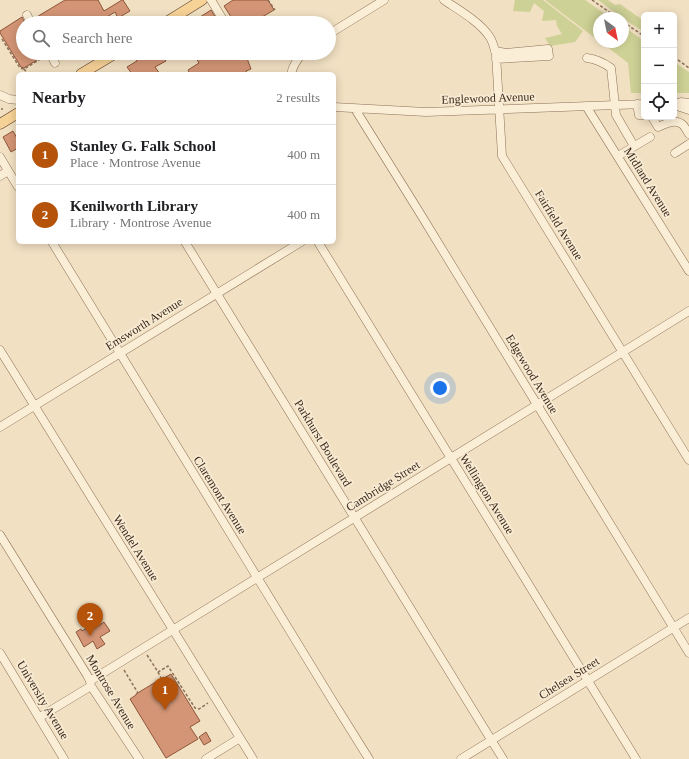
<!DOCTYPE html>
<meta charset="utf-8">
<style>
:root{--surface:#fff;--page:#f2f2f2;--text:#202124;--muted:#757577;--line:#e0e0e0;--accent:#b45309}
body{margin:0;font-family:"Times New Roman",serif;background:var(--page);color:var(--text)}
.controls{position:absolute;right:12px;top:12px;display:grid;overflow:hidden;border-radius:6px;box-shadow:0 2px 10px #0003}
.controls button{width:36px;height:36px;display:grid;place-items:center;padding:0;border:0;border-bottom:1px solid var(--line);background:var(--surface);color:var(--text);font:20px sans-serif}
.compass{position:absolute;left:593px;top:12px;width:36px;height:36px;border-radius:50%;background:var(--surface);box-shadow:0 2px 10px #0003;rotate:147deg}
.you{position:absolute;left:440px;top:388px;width:14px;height:14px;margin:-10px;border:3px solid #fff;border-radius:50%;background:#1a73e8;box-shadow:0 0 0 6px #1a73e833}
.badge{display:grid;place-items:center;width:26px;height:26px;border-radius:50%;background:var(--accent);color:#fff;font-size:13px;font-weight:700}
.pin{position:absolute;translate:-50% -33px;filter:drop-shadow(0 1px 2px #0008)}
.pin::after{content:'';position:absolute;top:21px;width:14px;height:12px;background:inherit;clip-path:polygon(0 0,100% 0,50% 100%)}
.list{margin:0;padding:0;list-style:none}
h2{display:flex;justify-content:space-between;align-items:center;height:52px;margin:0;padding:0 16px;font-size:17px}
h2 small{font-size:13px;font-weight:400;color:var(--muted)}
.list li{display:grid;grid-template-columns:26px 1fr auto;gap:12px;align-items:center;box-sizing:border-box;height:60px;padding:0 16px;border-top:1px solid var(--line)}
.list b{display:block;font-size:15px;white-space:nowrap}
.list p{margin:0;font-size:13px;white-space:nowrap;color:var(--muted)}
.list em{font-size:13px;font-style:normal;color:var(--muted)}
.icon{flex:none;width:22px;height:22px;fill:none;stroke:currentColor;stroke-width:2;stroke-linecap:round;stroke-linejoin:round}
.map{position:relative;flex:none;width:689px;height:759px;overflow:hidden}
.search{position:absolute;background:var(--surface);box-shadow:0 2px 10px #0003;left:16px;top:16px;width:320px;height:44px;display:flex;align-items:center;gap:10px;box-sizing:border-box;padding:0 14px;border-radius:22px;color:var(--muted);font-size:15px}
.panel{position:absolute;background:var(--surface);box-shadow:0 2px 10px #0003;left:16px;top:72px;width:320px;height:172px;border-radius:6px}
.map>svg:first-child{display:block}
</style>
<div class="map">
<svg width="689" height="759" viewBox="0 0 689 759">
<rect width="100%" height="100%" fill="#f1e0c2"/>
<path fill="#ced195" d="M 515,0 L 543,0 L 583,31 L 575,42 L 550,46 L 545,38 L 562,34 L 557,26 L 556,20 L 542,21 L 544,11 L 534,3 L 530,12 L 513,11 Z
M 545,0 L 585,0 L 611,18 L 599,18 L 599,41 Z
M 598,0 L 608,0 L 615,5 L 620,4 L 644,21 L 644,32 L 621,17 Z
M 623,26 L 644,41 L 644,93 L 631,93 L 628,63 L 601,42 L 623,42 Z
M 674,62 L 689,72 L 689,93 L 674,93 Z"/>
<path fill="#d39575" stroke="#8e563b" d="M 65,0 L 98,0 L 104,11 L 122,0 L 123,0 L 130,11 L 118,18 L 115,12 L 97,23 L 36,23 L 35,18 Z
M 233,0 L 268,0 L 274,10 L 252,23 L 235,23 L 224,6 Z
M 211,10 L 219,23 L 204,23 L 200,17 Z
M 22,17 L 25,23 L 23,23 L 23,53 L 45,53 L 45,55 L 24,68 L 21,67 L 0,33 L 0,31 Z
M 141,53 L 161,53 L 166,61 L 155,67 L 160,74 L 132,74 L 127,67 L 137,61 L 135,57 Z
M 193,53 L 245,53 L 251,69 L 246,71 L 247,74 L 190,74 L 188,70 L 199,63 Z
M 13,131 L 18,140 L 18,148 L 11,152 L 3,137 Z
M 104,622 L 110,631 L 100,637 L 105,644 L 97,649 L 93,641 L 84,647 L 76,632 L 81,629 L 82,631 L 93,624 L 95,628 Z
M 171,674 L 200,721 L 190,727 L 198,739 L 166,758 L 130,699 L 136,695 L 136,694 L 164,677 L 164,678 Z
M 206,732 L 211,741 L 204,745 L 199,737 Z"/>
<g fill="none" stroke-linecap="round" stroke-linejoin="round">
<defs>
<path id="minor" d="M 211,0 L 225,23
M 444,0 C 457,9 480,22 489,36 C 493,41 494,48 496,54 L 502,156 L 689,460
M 27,15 L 31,23
M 329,34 L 384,0
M 495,51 L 506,53 L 548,49 L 549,56 L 496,59
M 50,53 L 55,63
M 587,58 C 595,59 604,63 611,68 L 616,115 L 634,146
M 291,74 C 293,66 297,59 303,53
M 0,95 L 9,99 L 18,100
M 637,104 L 639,115 L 644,115
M 674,104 L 681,102 L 689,103
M 676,104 L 680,107 L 689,110
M 586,106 L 689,271
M 334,107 L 426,112 L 644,104
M 355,109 L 418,210 L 689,653
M 652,117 L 658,127 C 665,124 676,118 683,125 C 685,127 687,131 689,134
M 675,153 L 689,144
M 618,156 L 650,137
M 0,157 L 18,187
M 0,176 L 8,171
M 52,242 L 334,703 L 369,759
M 185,242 L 503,759
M 318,242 L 636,759
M 0,350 L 253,759
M 0,427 L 301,242
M 0,535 L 87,675 L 90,681 L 91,686 L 139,759
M 0,653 L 64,759
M 90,681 L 689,311
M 40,717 L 91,686
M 206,759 L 240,738
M 461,759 L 689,618"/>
<path id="major" d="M 165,23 L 202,0
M 81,74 L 116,53
M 0,124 L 18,113"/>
</defs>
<use href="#minor" stroke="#8d7058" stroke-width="9"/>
<use href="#major" stroke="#5b3e2c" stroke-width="11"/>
<path stroke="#8d7058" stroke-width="1.5" stroke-dasharray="3 2" stroke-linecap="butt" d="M 268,0 L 275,10
M 592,0 L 618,18
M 623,22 L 644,36
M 2,39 L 20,68 L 24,69 L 44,57
M 674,57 L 689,68
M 24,69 L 28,74
M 1,109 L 3,109
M 147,655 L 158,672 L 168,666 L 195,708 L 199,709 L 208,703
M 124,670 L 138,693
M 158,672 L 161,678"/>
<use href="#minor" stroke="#fbeed6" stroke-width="8"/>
<use href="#major" stroke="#f7d297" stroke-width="10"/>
</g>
<g text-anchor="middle" stroke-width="3.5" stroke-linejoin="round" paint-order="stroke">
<g font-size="12" fill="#3c2a1d" stroke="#f8ebd3">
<text transform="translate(488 98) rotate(-2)" y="4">Englewood Avenue</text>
<text transform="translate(648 182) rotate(58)" y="4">Midland Avenue</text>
<text transform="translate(559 225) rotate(58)" y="4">Fairfield Avenue</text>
<text transform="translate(144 324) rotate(-32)" y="4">Emsworth Avenue</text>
<text transform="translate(532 374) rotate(59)" y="4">Edgewood Avenue</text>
<text transform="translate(323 443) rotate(59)" y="4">Parkhurst Boulevard</text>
<text transform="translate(383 486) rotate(-32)" y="4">Cambridge Street</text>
<text transform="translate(487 494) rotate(58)" y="4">Wellington Avenue</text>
<text transform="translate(220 495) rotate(58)" y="4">Claremont Avenue</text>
<text transform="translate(136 548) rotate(58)" y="4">Wendel Avenue</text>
<text transform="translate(569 678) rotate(-32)" y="4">Chelsea Street</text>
<text transform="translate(111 692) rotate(59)" y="4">Montrose Avenue</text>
<text transform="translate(43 700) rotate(59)" y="4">University Avenue</text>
</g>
</g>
</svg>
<div class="controls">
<button>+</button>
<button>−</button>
<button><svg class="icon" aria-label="locate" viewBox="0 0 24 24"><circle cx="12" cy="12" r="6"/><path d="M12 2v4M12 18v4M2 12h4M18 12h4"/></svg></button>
</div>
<svg class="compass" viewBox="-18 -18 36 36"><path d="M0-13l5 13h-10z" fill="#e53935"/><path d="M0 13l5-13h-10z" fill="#757577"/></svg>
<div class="you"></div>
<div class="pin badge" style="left:165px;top:710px">1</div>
<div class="pin badge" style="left:90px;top:636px">2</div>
<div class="search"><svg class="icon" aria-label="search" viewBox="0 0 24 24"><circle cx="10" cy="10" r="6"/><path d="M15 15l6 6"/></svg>Search here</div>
<section class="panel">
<h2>Nearby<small>2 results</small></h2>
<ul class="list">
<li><span class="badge">1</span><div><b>Stanley G. Falk School</b><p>Place · Montrose Avenue</p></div><em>400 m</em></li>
<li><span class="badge">2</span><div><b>Kenilworth Library</b><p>Library · Montrose Avenue</p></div><em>400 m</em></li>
</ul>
</section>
</div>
